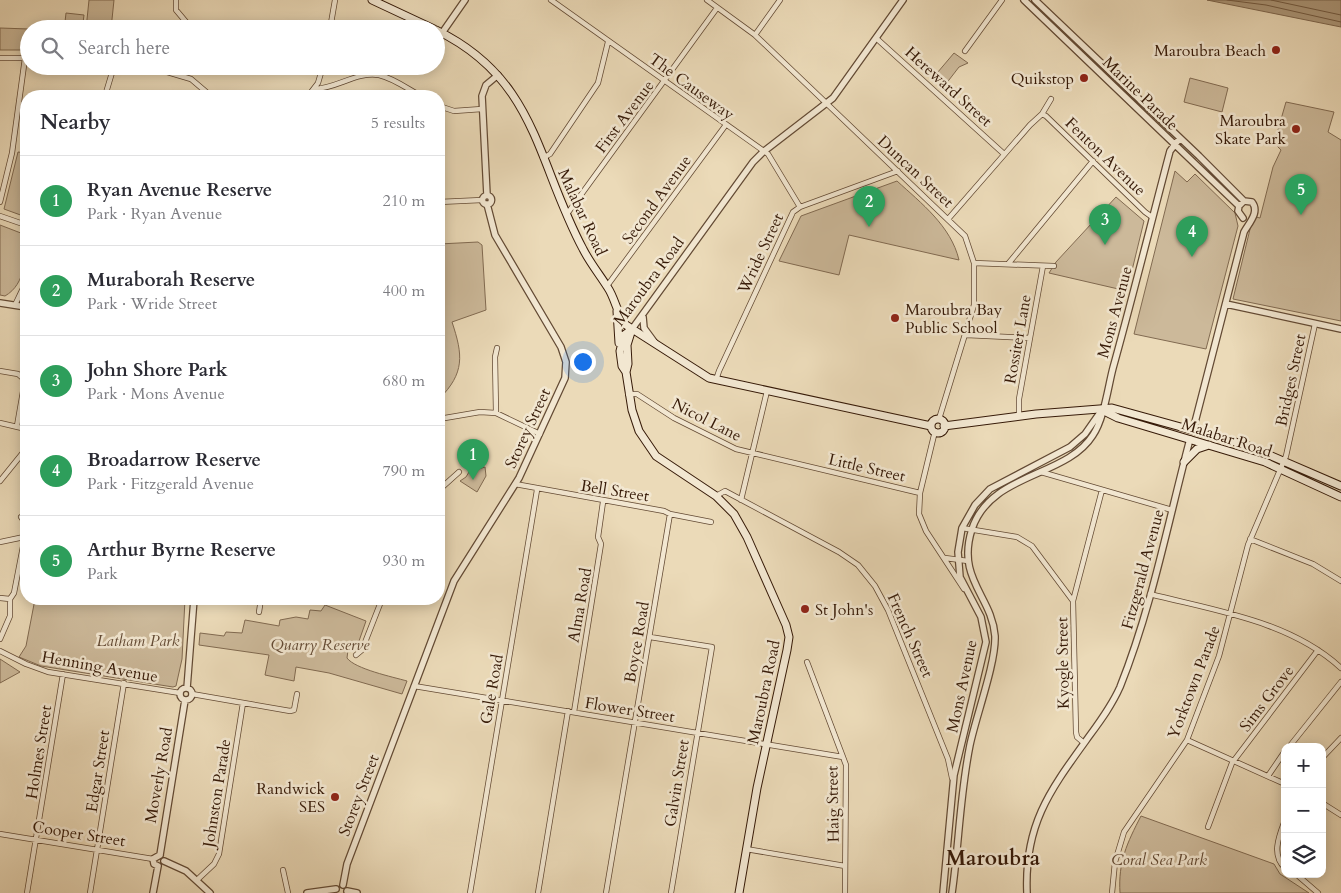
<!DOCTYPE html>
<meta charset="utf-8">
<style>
:root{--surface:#fff;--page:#f2f2f3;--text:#2b2b33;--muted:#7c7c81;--line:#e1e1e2;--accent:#1a73e8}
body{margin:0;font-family:Cardo,serif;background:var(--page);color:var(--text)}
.controls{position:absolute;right:15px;bottom:15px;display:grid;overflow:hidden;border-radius:10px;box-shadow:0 2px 12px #0003}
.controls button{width:45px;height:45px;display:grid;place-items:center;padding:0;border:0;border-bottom:1px solid var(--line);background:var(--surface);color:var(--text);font:25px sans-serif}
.you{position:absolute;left:582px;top:361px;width:18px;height:18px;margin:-12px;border:4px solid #fff;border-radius:50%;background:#1a73e8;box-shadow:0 0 0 8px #1a73e833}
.badge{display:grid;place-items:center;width:32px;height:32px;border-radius:50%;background:var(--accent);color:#fff;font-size:16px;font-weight:700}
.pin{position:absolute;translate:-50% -41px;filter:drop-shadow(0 1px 2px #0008)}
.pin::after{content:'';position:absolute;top:26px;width:18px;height:15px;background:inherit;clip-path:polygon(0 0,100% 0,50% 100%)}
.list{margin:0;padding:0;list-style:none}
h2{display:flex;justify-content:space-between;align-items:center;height:65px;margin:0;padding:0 20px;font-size:21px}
h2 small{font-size:16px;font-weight:400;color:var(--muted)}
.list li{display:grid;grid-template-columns:32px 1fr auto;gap:15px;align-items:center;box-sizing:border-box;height:90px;padding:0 20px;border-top:1px solid var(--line)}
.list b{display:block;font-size:19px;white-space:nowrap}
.list p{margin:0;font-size:16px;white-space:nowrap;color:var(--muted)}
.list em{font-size:16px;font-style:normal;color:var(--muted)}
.icon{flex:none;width:28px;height:28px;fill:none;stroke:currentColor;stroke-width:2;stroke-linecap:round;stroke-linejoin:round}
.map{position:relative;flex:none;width:1341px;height:893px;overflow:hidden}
.search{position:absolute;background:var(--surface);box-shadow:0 2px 12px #0003;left:20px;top:20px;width:425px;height:55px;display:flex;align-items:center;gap:12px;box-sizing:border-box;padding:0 18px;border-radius:28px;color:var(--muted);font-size:19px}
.panel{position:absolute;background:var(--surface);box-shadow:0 2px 12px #0003;left:20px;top:90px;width:425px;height:515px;border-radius:20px}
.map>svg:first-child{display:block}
</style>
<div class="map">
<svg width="1341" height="893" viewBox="0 0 1341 893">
<rect width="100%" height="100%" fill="#ebdab8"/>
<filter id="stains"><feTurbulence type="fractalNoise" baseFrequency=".004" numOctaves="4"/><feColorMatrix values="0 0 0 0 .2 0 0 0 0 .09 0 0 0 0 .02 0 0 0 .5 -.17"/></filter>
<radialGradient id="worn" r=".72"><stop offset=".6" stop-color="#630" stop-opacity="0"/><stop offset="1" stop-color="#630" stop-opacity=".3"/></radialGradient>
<path fill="#ccb99a" stroke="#816a51" d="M 89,0 L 114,0 L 111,29 L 86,29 Z
M 66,13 L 84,15 L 83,23 L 65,22 Z
M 0,28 L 29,29 L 29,50 L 0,50 Z
M 954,53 L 968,63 L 959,67 L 942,89 L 932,79 Z
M 1190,78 L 1228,88 L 1222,112 L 1184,102 Z
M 1286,102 L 1334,112 L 1328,132 L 1341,140 L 1341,321 L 1233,299 L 1252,221 L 1256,217 L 1260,218 L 1273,167 L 1281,150 L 1276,145 L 1275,140 Z
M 18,152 L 26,153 L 26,217 L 4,209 Z
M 1175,171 L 1187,182 L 1195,174 L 1235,213 L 1238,226 L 1206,349 L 1134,334 Z
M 897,181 C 921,203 951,226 959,260 L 849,235 L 839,275 L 779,261 L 801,216 Z
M 1116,197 L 1144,221 L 1127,291 L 1049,273 L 1056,262 Z
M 0,225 L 26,235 C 26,256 26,284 5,296 L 0,295 Z
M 478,242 L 482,245 L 486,310 L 452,322 C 463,355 465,373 439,399 L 439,244 Z
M 485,467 L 486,476 L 477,492 L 460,481 L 466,477 L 469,472 Z
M 35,599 L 185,599 L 182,659 L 176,686 L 173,687 L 41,666 L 19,657 L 26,646 Z
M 325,605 L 366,621 L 359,641 L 348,650 L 347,658 C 355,669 393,677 407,681 L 402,694 L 329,673 L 296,667 L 294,681 L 265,675 L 269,655 L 199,645 L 200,633 L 224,636 L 226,632 L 242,633 L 245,620 L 279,626 L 280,620 L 296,617 L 308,619 L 310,610 L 321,611 Z
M 0,659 L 20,672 L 0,683 Z
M 1141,816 L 1274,864 L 1280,874 L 1309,893 L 1120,893 C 1118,862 1127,843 1141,816 Z"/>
<path fill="#ad997c" stroke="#7d664e" d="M 1207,0 L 1341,0 L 1341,27 Z"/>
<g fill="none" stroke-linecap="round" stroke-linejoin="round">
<path stroke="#725a42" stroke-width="1" d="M 1227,0 L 1266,5 L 1341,22
M 1271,0 L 1341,15"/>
<defs>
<path id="minor" d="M 176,0 L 176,10 L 192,29
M 551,0 L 768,154 L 800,207
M 707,0 L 755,35 L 965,236 L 974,263 L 974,305 L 939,419
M 330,29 L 335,0
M 755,35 L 780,0
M 876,38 L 1004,154
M 965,51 L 1002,0
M 0,58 L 29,58
M 147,66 L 191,79 L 211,96
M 314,89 C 336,89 357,71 379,75 C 393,78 408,89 421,96
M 105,96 L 114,66
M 308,96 L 318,83 L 323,66
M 439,106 L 454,111 L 482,109
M 1042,114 L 1046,116 L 1145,212 L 1152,217
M 543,158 L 550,154 L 598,83 L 608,42
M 0,202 L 12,153 L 25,58
M 439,202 L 482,200
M 567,214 L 717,8
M 0,216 L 26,225
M 949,218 L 1030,125 L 1042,114 L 1051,99
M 974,263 L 1054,266
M 1008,264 L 1093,161
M 607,286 L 725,126
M 15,305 L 26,282
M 966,335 L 1030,338
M 0,371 L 18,374 L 25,380 L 17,426
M 716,380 L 719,371 L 793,212 L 800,207 L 898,171
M 628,394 L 637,394 L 674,418 L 736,449 L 920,493
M 496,413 L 495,357 L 497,348
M 1019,416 L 1019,399 L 1043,266
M 439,419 L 480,412 L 496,413 L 540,434
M 0,423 L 26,429
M 935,431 L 920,493 L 919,514 L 926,531 L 964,589
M 1041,472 L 1172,510
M 0,481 L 26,449
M 515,484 L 664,511 L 670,514 L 711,522
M 439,490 L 459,472
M 716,496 L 725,491 L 839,552 L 858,565 L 875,586 L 888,610 L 948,759 L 952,778
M 741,500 L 767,391
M 21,517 L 26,524
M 962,528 L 1017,537 L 1032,546 L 1073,601 L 1076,732 L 1077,737 L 1084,743
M 1250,539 L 1313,564 L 1341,581
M 0,542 L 24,537
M 945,558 L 968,561
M 1150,594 C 1216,611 1290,621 1341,668
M 0,598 L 10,599
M 1073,601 L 1102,490
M 259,612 L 261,599
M 650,637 L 712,647 L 671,893
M 0,639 L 10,616 L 10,599 L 14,593 L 26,531
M 0,651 L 26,664 L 48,672 L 180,693
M 356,655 L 362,650 L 382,599
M 807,662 L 846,765 L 845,893
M 414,686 L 843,757
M 192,694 L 290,711 L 294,710 L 297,694
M 574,712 L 601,544 L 598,537 L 603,502
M 1187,740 L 1285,784
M 1289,747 L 1341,682
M 1322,758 L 1341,738
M 1268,776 L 1285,751
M 1322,803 L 1341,815
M 1285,820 C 1279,836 1271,855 1285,868
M 1208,827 L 1232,763 L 1318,650
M 0,834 L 153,859
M 746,849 L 845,866
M 283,870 L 288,893
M 1296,874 L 1318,893
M 197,880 L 214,864 L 219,854 L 243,703
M 27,893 L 63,674
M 90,893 L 124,683
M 470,893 L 537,490
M 538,893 L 568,711
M 606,893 L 670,514
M 1112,893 L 1115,862 L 1124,832 L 1187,740 L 1219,656 L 1248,545 L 1286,456 L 1315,324"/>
<path id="tertiary" d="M 1024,0 L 1239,206
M 1035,0 L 1199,156 L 1244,201
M 442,33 L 465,0
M 487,195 L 482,96 L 486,85 L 498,75
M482.5 200a4.5 4.5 0 1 1 9 0a4.5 4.5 0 1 1-9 0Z
M 0,303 L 26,307
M 1226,304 L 1341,329
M 643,317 L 644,328 L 655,343
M 632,329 L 753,162 L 763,152 L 833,98 L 903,0
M 1193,430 L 1244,232 C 1249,223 1260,212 1252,202 L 1244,201 L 1239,206 L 1238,211 L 1243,218
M180 694a6 6 0 1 1 12 0a6 6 0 1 1-12 0Z
M 187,688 L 194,599
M 160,855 L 185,700
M 164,861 L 186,871 L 210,893
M 158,866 L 154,864 L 153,859 L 160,855
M 343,885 L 347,864 L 454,581 L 519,478 L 565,378 L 566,362 L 561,347 L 495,235 L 487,204
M 347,891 L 357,893
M 153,893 L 158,866
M 307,893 L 336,889
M 943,893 L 954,775 L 986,642 L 981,617 L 960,577 L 958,552 L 962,528 L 975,505 L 990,489 L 1070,447 L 1085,434 L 1099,414
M 952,893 C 959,844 960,794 970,745 C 976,716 996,663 995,636 C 992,596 956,579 972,529 C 991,472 1066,478 1093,435 C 1104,419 1108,387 1113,368 C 1133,296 1151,223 1170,151 L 1180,138
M 1027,893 C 1024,823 1051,789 1090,735 C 1101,720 1112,705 1120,687 C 1152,607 1168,522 1190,439"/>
<path id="secondary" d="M 372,0 L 434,29
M 436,30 C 537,79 536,161 583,249 C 590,263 600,275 608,288 C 615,298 618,317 626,325 L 709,378 L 931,426
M 617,311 L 619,343
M 632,329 L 624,335 L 620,351 L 622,366 L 626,372 L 632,410 L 639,431 L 656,456 L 716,496 L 734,514 L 747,537 L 786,625 L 789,637 L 787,650 L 757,788 L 739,893
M 626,372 L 628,364 L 627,345 L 632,329
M 1102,410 L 1118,418 L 1265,462 L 1341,497
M931 426a7 7 0 1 1 14 0a7 7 0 1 1-14 0Z
M 944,426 L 1036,414 L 1112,408 L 1246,445 L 1341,486
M 1184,462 L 1197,449 L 1209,445"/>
</defs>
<use href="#minor" stroke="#634a34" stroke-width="6"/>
<use href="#tertiary" stroke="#634a34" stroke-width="8"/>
<use href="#secondary" stroke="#361a08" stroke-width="9"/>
<use href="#minor" stroke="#f2e7d1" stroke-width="4.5"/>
<use href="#tertiary" stroke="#f2e7d1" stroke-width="5.5"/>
<use href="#secondary" stroke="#f2e7d1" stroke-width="7"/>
</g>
<g fill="#8f2418" stroke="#f2e7d1" stroke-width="2">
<circle cx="1276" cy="50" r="5"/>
<circle cx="1084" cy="78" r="5"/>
<circle cx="1296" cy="129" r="5"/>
<circle cx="895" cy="318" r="5"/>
<circle cx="805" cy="609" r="5"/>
<circle cx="335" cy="797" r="5"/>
</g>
<g text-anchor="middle" stroke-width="5" stroke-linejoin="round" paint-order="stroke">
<g font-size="16" fill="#361a08" stroke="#f2e7d1" text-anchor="end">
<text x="1266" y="56">Maroubra Beach</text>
<text x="1074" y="84">Quikstop</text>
<text x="1286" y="126">Maroubra<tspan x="1286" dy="18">Skate Park</tspan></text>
<text x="905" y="315" text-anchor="start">Maroubra Bay<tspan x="905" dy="18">Public School</tspan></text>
<text x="815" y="615" text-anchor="start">St John's</text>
<text x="325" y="794">Randwick<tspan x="325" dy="18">SES</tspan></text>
</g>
<g font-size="16" fill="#361a08" stroke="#f2e7d1">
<text transform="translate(692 86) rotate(36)" y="6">The Causeway</text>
<text transform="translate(949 86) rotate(42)" y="6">Hereward Street</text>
<text transform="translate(1141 93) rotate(44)" y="6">Marine Parade</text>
<text transform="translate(624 116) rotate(-53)" y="6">First Avenue</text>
<text transform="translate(1106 156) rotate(44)" y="6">Fenton Avenue</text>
<text transform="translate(916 171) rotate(43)" y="6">Duncan Street</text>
<text transform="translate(656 199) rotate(-54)" y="6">Second Avenue</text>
<text transform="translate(583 212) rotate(65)" y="6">Malabar Road</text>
<text transform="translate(760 253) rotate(-65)" y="6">Wride Street</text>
<text transform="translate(648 281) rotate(-53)" y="6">Maroubra Road</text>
<text transform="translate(1114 312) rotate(-75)" y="6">Mons Avenue</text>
<text transform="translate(1017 339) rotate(-80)" y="6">Rossiter Lane</text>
<text transform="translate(1290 380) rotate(-78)" y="6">Bridges Street</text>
<text transform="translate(707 419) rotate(27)" y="6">Nicol Lane</text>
<text transform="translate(527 428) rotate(-65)" y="6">Storey Street</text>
<text transform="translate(1227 437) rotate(18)" y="6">Malabar Road</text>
<text transform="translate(867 467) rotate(13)" y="6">Little Street</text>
<text transform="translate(615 490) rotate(9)" y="6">Bell Street</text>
<text transform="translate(1142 569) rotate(-75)" y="6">Fitzgerald Avenue</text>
<text transform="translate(579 605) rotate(-80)" y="6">Alma Road</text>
<text transform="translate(911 635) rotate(66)" y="6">French Street</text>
<text transform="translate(636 642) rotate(-80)" y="6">Boyce Road</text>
<text transform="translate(1062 663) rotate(-91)" y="6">Kyogle Street</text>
<text transform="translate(100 666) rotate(10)" y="6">Henning Avenue</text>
<text transform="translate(1193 682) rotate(-69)" y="6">Yorktown Parade</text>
<text transform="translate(961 686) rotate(-78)" y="6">Mons Avenue</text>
<text transform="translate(491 689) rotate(-80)" y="6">Gale Road</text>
<text transform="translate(763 692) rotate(-78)" y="6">Maroubra Road</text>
<text transform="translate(1266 698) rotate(-53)" y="6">Sims Grove</text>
<text transform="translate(630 709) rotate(9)" y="6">Flower Street</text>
<text transform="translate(38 752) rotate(-81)" y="6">Holmes Street</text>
<text transform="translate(97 771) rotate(-81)" y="6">Edgar Street</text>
<text transform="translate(158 775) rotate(-80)" y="6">Moverly Road</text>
<text transform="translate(676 783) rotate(-81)" y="6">Galvin Street</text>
<text transform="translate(216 793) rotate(-81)" y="6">Johnston Parade</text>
<text transform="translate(358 795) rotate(-69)" y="6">Storey Street</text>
<text transform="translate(832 804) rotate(-91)" y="6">Haig Street</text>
<text transform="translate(79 833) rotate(9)" y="6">Cooper Street</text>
</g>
<g font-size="16" font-style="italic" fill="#634a34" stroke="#f2e7d1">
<text x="138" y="646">Latham Park</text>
<text x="320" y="650">Quarry Reserve</text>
<text x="1159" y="865">Coral Sea Park</text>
</g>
<g font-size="21" font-weight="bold" fill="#361a08" stroke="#f2e7d1">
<text x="993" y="865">Maroubra</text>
</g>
</g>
<rect width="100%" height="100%" filter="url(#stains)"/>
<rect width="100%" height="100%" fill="url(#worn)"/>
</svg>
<div class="controls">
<button>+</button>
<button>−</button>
<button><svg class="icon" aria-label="layers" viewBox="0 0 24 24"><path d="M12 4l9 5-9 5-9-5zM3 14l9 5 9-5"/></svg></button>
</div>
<div class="you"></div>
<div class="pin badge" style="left:473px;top:480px;background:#2e9e5b">1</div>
<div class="pin badge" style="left:869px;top:227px;background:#2e9e5b">2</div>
<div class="pin badge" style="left:1105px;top:245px;background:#2e9e5b">3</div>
<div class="pin badge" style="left:1192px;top:257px;background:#2e9e5b">4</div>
<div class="pin badge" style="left:1301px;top:215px;background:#2e9e5b">5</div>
<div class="search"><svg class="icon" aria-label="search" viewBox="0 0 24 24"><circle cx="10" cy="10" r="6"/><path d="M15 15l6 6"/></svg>Search here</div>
<section class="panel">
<h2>Nearby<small>5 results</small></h2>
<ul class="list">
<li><span class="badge" style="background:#2e9e5b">1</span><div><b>Ryan Avenue Reserve</b><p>Park · Ryan Avenue</p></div><em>210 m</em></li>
<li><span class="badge" style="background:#2e9e5b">2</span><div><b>Muraborah Reserve</b><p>Park · Wride Street</p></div><em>400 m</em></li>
<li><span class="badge" style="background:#2e9e5b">3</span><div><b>John Shore Park</b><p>Park · Mons Avenue</p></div><em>680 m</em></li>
<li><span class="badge" style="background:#2e9e5b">4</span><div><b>Broadarrow Reserve</b><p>Park · Fitzgerald Avenue</p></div><em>790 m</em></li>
<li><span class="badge" style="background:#2e9e5b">5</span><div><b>Arthur Byrne Reserve</b><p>Park</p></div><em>930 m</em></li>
</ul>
</section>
</div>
